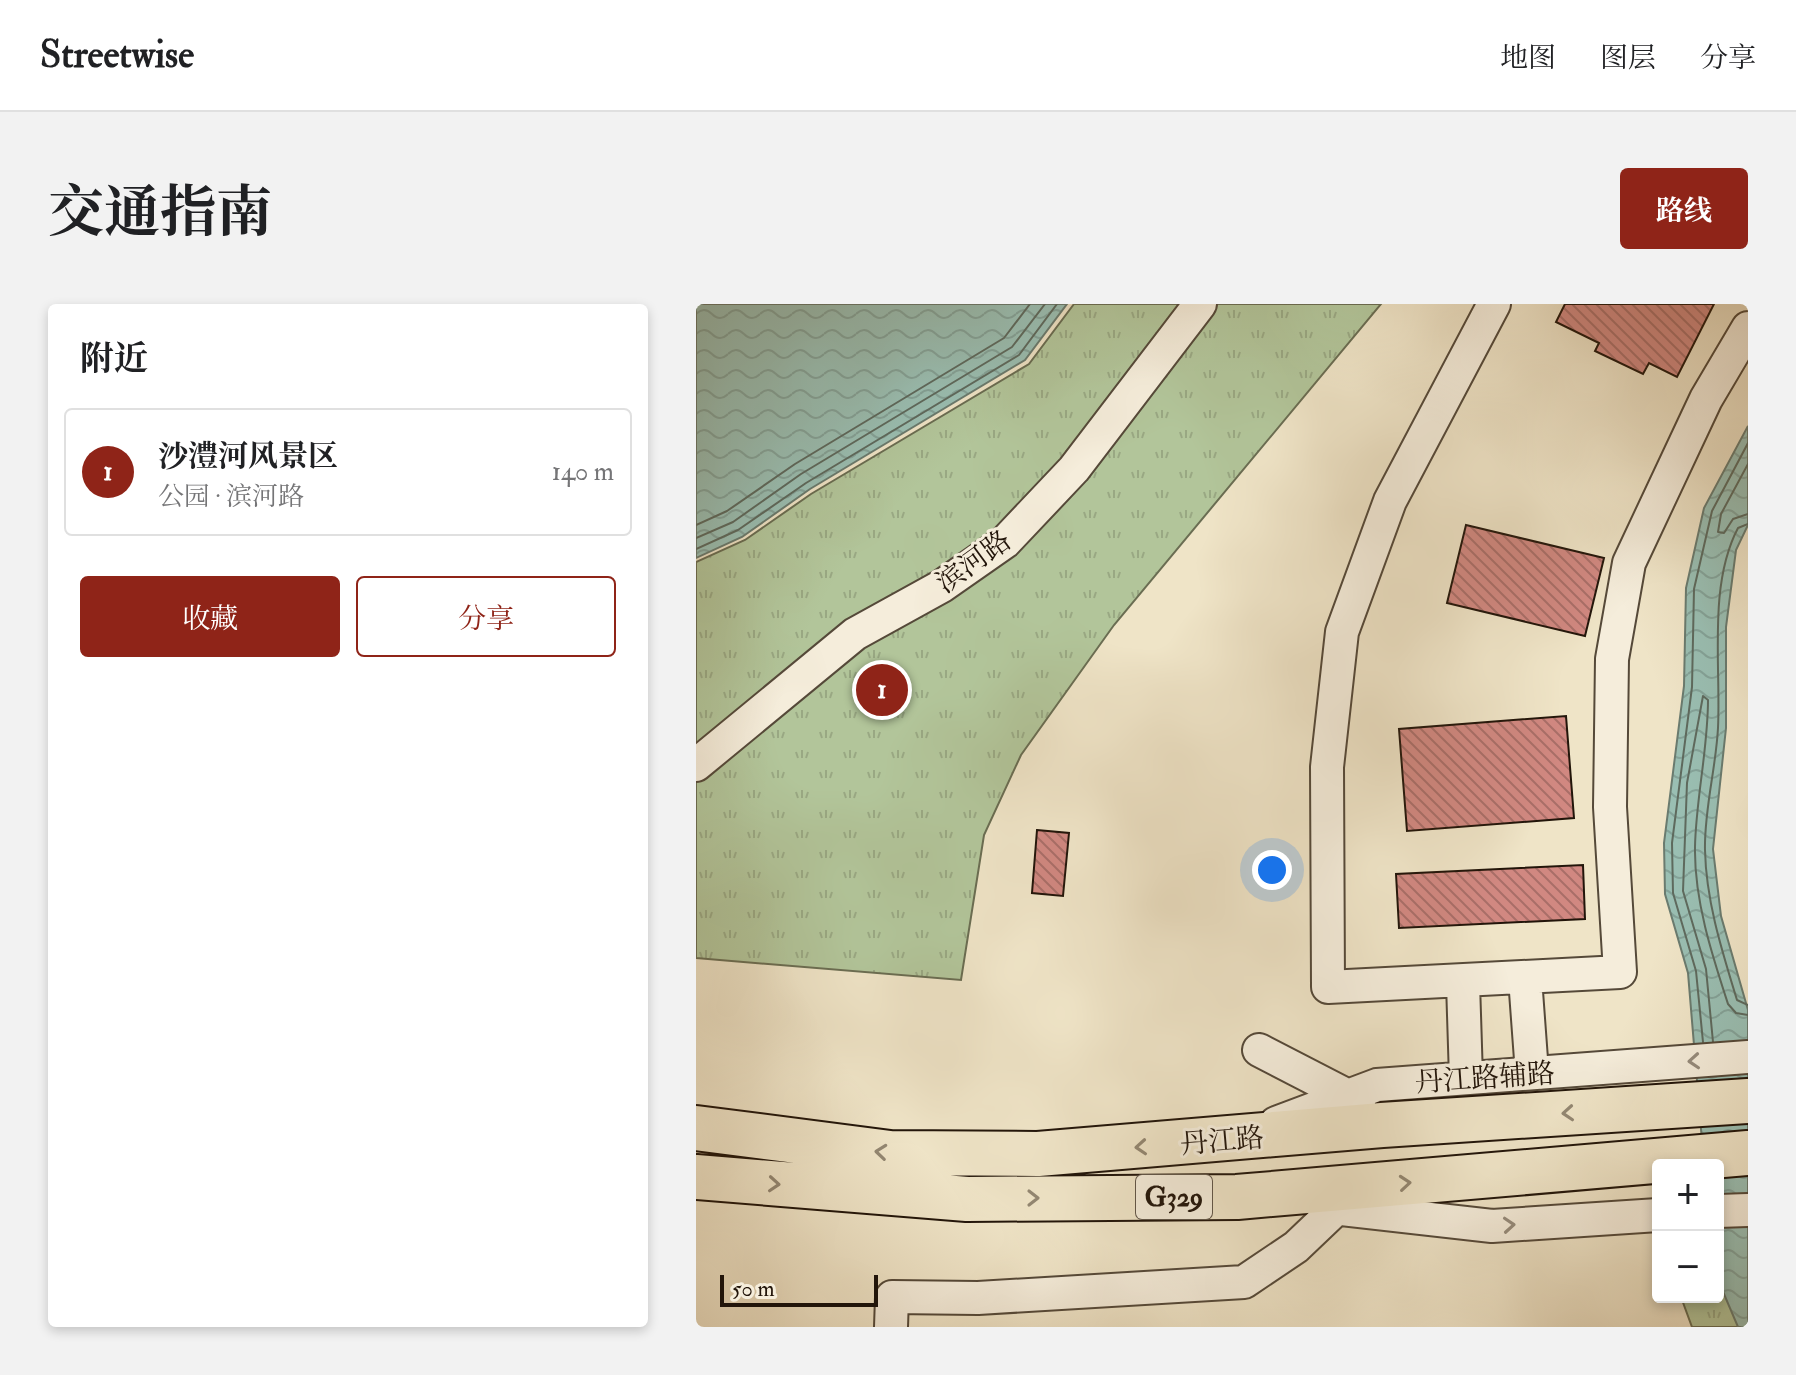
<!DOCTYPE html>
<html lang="zh">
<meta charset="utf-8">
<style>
:root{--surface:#fff;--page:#f2f2f2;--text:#202124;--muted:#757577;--line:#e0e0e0;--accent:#8f2418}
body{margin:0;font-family:"IM FELL Double Pica","Noto Serif SC",serif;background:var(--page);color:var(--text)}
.controls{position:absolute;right:24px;bottom:24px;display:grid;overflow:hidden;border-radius:8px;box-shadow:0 4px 12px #0003}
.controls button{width:72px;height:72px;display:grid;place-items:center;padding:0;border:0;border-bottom:2px solid var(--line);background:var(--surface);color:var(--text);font:40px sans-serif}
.scale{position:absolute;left:24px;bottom:20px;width:158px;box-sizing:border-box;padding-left:8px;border:4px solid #22150a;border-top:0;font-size:22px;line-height:28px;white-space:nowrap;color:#22150a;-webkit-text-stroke:6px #f5eddb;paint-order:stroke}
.you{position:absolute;left:576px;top:566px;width:28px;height:28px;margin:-20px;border:6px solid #fff;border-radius:50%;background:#1a73e8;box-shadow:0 0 0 12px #1a73e833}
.badge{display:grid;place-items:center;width:52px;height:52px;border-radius:50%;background:var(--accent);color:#fff;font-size:26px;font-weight:700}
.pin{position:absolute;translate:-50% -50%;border:4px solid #fff;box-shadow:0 2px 8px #0006}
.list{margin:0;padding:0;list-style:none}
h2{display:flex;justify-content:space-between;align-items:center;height:104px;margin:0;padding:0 32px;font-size:34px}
h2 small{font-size:26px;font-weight:400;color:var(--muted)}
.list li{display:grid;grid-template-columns:52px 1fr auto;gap:24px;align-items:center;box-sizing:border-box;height:128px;margin:0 16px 16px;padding:0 16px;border:2px solid var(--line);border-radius:8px}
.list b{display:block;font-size:30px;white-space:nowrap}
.list p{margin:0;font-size:26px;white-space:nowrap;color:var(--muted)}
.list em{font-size:26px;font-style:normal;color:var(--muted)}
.actions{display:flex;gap:16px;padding:24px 32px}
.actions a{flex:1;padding:18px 0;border:2px solid var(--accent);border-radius:8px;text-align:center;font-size:28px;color:var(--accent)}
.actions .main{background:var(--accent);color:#fff}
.map{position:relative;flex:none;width:1052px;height:1023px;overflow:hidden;border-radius:8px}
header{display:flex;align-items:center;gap:48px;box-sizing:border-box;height:112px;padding:0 40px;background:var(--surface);border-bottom:2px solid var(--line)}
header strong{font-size:38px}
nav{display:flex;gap:44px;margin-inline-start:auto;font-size:28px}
.intro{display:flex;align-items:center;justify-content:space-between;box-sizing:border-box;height:192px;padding:0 48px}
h1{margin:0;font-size:56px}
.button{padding:20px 36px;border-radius:8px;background:var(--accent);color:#fff;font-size:28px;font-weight:700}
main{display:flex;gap:48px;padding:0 48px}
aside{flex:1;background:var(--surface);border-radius:8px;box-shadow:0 4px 12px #0003}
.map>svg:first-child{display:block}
</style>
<header>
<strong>Streetwise</strong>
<nav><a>地图</a><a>图层</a><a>分享</a></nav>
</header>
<div class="intro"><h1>交通指南</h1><a class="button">路线</a></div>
<main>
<aside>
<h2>附近<small></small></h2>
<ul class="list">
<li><span class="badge">1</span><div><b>沙澧河风景区</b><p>公园 · 滨河路</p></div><em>140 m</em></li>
</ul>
<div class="actions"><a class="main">收藏</a><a>分享</a></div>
</aside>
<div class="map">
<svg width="1052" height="1023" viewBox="0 0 1052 1023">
<defs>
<pattern id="grass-tufts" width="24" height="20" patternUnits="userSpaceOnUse" patternTransform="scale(2)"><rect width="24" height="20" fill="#b2c59a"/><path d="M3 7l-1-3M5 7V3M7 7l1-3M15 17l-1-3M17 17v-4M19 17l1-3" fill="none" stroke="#99a883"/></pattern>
<pattern id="water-waves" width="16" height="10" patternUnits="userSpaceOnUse" patternTransform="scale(2)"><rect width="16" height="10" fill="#9abfb3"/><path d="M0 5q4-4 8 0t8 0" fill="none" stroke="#84a399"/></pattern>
<pattern id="building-back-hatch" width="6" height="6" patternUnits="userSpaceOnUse" patternTransform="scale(2)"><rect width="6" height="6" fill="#d18881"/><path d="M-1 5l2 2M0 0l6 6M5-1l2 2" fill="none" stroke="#a96e68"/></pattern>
</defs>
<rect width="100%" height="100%" fill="#efe4c7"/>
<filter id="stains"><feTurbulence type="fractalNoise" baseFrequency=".0025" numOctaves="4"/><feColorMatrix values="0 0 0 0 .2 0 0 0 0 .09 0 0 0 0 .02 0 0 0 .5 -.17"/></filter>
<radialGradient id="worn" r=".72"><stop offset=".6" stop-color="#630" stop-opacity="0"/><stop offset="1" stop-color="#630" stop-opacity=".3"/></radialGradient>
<path fill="url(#grass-tufts)" stroke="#6a6d52" stroke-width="2" d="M 378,0 L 685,0 L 418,321 L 325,451 L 288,531 L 265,676 L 0,654 L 0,258 L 49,236 L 115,190 L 333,60 Z
M 1022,929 L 1052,1023 L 996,1023 L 985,993 L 1022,993 Z"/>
<path fill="url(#water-waves)" stroke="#6a7b6f" stroke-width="2" d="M 0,0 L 371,0 L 329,56 L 114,185 L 46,233 L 0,254 Z
M 1052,122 L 1052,221 L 1040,246 L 1030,323 L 1030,424 L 1017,545 L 1025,612 L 1052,706 L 1052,1023 L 1042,1023 L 1022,976 L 1022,861 L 1008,861 L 992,669 L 969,590 L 968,539 L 988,382 L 990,284 L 1008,204 Z"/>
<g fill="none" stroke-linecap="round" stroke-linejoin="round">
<path stroke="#5e6a5e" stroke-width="2" d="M 1052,160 L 1025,210 L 1022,228 L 1028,229 L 1037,215 L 1052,210
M 1052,220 L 1042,224 C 1012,281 1025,361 1022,424 C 1020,464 1008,506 1009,546 C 1010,597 1026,647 1041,696 L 1052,701
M 0,221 L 31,207 L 99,160 L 308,34 L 334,0
M 0,234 L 37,218 L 105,170 L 316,43 L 349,0
M 0,245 L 42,226 L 110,179 L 323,51 L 361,0
M 1007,738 L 1000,667 L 977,589 L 976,539 L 996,383 L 998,285 L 1016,207 L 1052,139
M 1017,738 L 1010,665 L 987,587 L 991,479 L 1007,392 L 1012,396 C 1012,445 1000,494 999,543 C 998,596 1016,651 1032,700 L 1040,709 L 1052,711"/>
</g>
<path fill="url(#building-back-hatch)" stroke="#22150a" stroke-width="2" d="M 869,0 L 1018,0 L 981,73 L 953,59 L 947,70 L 899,47 L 903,39 L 860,18 Z
M 770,221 L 908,254 L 889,332 L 751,299 Z
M 870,412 L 878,514 L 711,527 L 703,425 Z
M 341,526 L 373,529 L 367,592 L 336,589 Z
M 887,561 L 889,615 L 703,624 L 700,570 Z"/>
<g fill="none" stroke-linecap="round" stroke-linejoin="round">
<defs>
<path id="minor" d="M 798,0 L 694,197 L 646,328 L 631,463 L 632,683 L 924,668 L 914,503 L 916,355 L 933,259 L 1010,95 L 1052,24
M 0,461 L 159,330 L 246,282 L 309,238 L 378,165 L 504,0
M 829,674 L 836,769
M 767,679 L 770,774
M 563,746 L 652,792 L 663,801
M 580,819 L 681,781 L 1052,753
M 628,903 L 796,922 L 962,911
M 1022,907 L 1052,906
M 195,1023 L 196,993 L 282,994 L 548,978 L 600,943 L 663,883"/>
<path id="highway" d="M 0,824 L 194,849 L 342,850 L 686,821 L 1052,797
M 0,873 L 271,895 L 541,893 L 1052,849"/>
</defs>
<use href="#minor" stroke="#554939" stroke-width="36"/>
<use href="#highway" stroke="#22150a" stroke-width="48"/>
<use href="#minor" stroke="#f5eddb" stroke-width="32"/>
<use href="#highway" stroke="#efe4c7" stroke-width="44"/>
</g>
<defs><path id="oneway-chevron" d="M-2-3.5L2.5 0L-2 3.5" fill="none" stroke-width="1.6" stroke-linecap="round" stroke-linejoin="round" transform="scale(2)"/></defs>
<g stroke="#968c7d">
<use href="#oneway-chevron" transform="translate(998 757) rotate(176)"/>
<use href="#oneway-chevron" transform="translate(813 921) rotate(-4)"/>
</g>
<g stroke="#938772">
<use href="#oneway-chevron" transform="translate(872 809) rotate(176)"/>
<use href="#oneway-chevron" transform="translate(445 843) rotate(176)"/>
<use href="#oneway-chevron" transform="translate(185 848) rotate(-174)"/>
<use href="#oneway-chevron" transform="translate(709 879) rotate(-5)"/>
<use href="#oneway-chevron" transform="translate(78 880) rotate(4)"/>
<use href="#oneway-chevron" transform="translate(337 894)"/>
</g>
<g text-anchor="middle" stroke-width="6" stroke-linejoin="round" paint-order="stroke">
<rect fill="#f5eddb" stroke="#615649" stroke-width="2" x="440" y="871" width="76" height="44" rx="6"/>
<g font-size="26" font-weight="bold" fill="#22150a">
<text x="478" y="902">G329</text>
</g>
<g font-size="28" fill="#22150a" stroke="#f5eddb">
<text transform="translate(277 257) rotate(-36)" y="10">滨河路</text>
<text transform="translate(789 773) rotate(-4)" y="10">丹江路辅路</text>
<text transform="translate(526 836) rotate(-5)" y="10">丹江路</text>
</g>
</g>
<rect width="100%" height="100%" filter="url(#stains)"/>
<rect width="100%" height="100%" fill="url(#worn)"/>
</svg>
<div class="controls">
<button>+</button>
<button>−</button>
</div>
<div class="scale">50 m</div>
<div class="you"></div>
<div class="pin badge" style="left:186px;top:386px">1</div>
</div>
</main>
